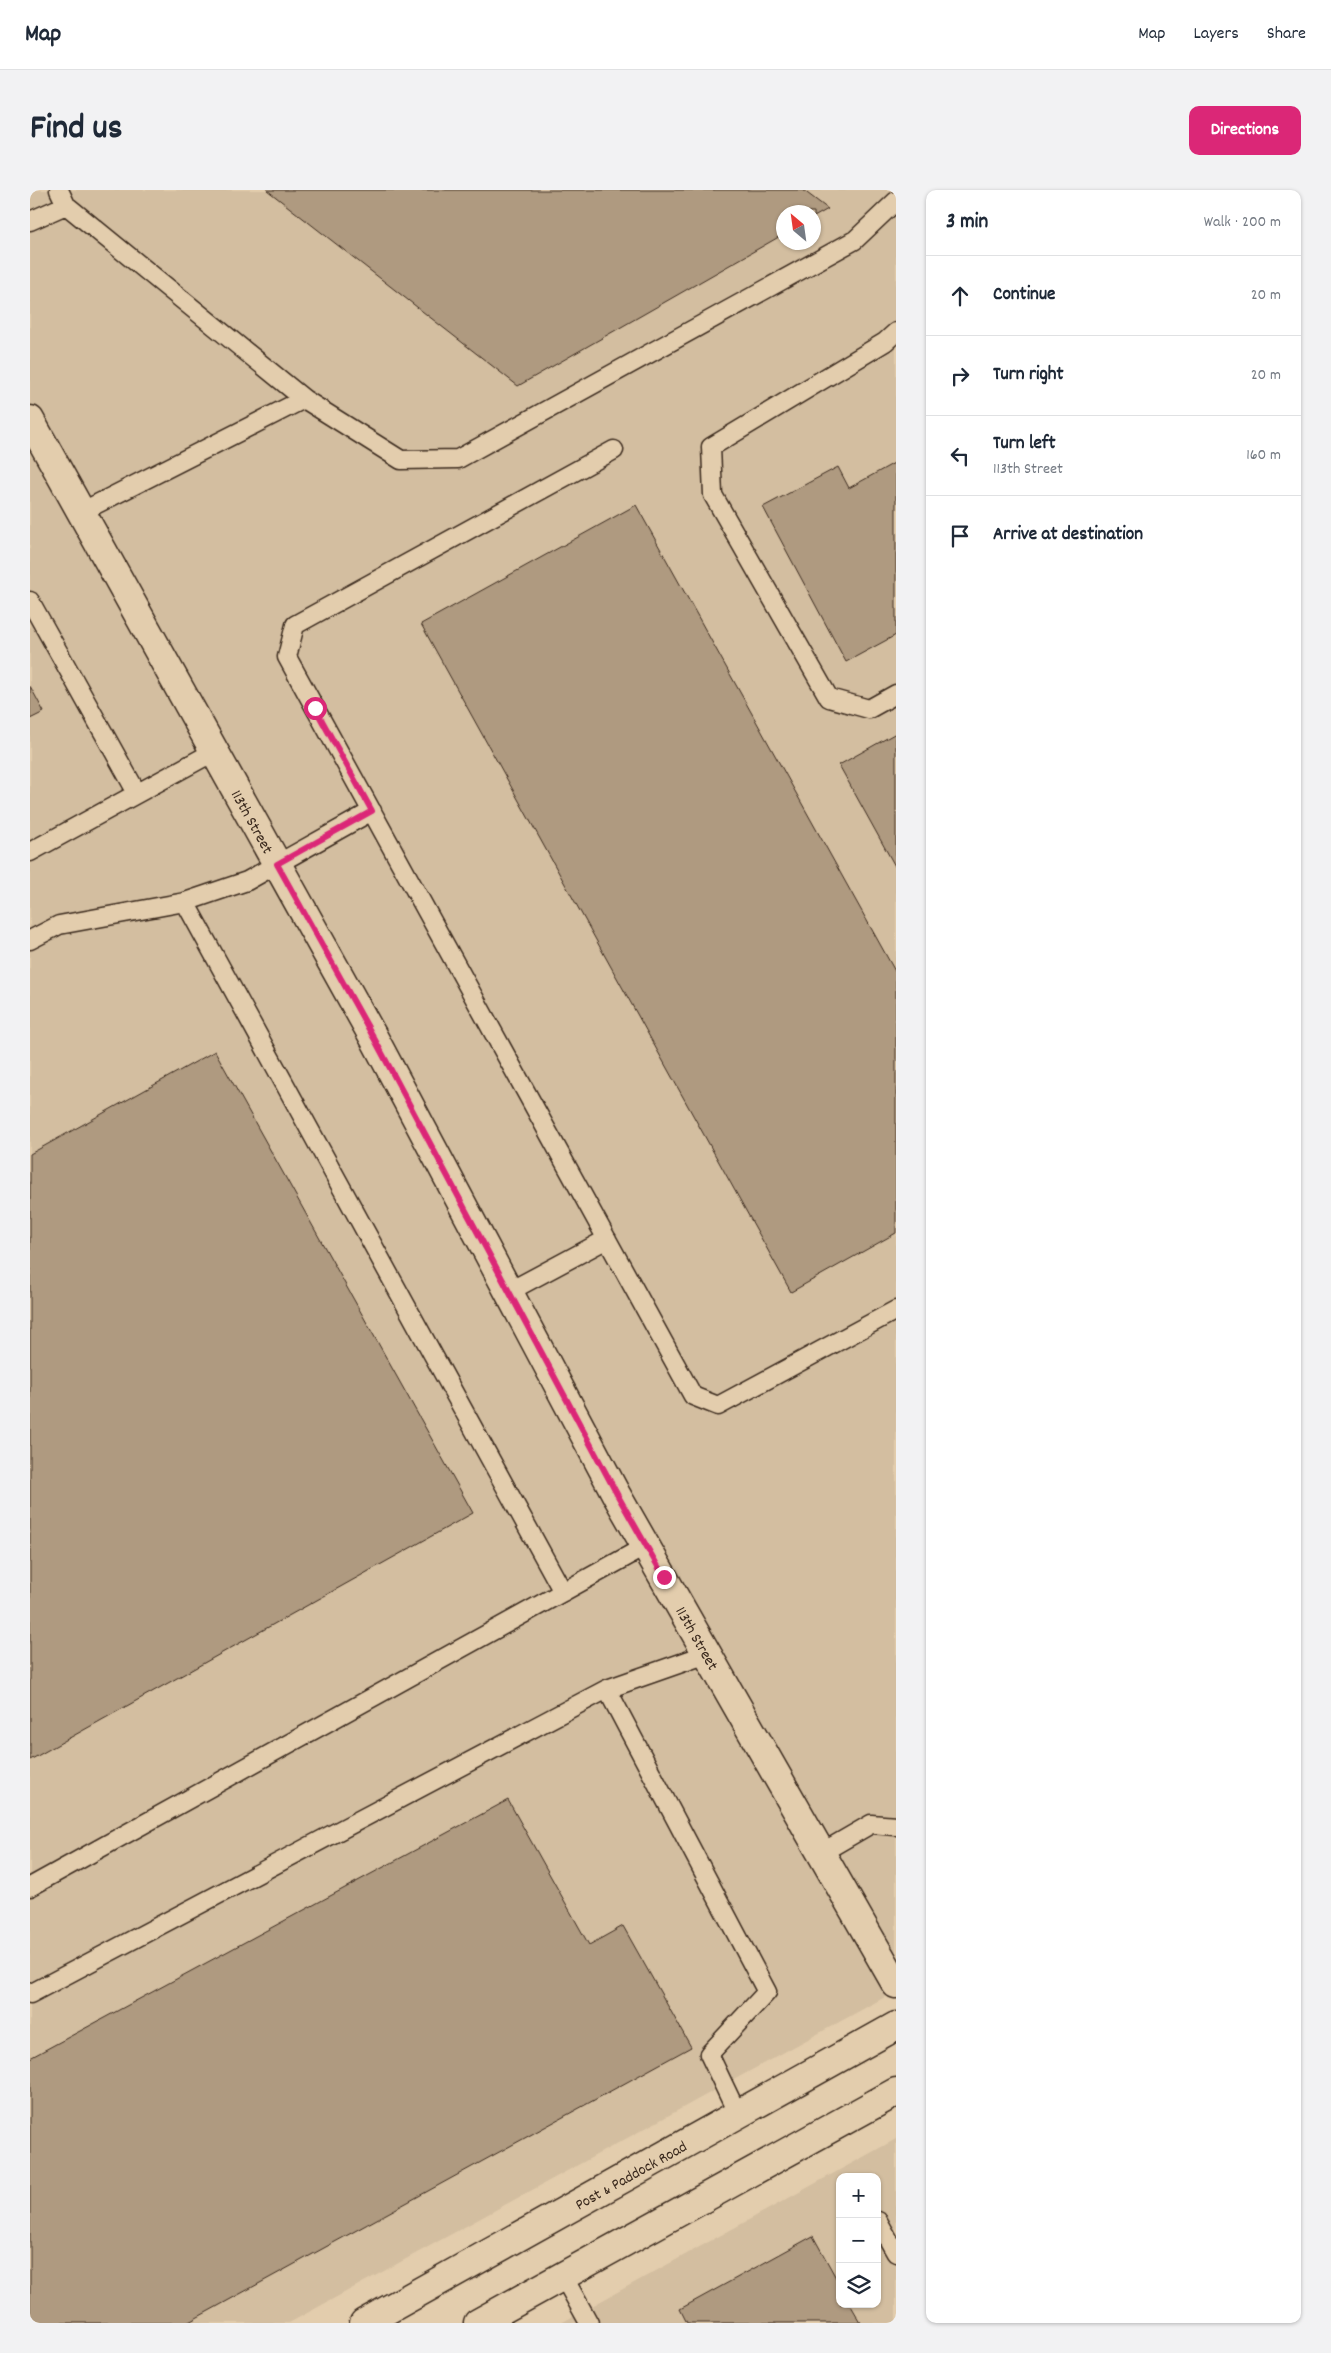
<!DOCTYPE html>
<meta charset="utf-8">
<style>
:root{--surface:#fff;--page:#f2f2f3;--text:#1f2937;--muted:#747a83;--line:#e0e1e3;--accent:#db2777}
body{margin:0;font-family:Dekko,sans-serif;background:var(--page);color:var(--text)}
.controls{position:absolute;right:15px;bottom:15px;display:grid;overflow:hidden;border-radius:10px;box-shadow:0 1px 4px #0004}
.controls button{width:45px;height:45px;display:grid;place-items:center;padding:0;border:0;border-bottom:1px solid var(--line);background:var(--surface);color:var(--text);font:25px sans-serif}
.compass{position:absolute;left:746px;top:15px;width:45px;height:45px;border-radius:50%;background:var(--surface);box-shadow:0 1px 4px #0004;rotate:331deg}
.stop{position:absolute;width:15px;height:15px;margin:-11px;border:4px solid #db2777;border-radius:50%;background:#fff}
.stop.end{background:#db2777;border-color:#fff;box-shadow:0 1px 5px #0008}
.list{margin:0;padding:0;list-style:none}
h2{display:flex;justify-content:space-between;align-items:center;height:65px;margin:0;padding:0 20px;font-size:21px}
h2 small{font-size:16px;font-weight:400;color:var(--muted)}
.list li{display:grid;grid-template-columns:32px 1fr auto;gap:15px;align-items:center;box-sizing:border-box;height:80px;padding:0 20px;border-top:1px solid var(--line)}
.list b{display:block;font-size:19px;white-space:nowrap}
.list p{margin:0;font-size:16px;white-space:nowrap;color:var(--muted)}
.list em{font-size:16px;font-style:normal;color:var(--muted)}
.icon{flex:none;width:28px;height:28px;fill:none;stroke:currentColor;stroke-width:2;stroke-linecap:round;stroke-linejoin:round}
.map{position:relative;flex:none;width:866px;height:2133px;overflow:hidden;border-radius:10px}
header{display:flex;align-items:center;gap:30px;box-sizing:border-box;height:70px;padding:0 25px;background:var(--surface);border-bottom:1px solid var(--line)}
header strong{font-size:24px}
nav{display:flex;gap:28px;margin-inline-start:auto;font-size:18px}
.intro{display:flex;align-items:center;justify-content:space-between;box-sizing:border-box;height:120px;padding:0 30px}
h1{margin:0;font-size:35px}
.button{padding:12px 22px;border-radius:10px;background:var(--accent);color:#fff;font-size:18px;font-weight:700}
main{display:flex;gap:30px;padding:0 30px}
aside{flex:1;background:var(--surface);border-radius:10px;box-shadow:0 1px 4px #0004}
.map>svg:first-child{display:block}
</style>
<header>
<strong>Map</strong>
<nav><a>Map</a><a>Layers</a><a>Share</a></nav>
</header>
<div class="intro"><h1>Find us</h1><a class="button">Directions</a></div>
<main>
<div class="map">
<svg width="866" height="2133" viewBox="0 0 866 2133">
<rect width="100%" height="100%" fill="#e3cdad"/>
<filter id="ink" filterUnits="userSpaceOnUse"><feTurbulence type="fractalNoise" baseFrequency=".02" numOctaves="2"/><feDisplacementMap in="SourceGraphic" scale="10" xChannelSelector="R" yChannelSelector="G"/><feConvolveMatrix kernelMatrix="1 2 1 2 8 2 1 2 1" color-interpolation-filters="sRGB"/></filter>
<g filter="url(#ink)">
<path fill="#d3bea0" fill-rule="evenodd" d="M 0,0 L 866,0 L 866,1801 L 259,2133 L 0,2133 ZM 754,22 L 784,22 L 784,52 L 754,52 Z
M 866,1949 L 866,2133 L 531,2133 ZM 810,1987 L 847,1987 L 847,2114 L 810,2114 Z"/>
<path fill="#af9a80" stroke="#3b2a1e" d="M 237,0 L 773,0 L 798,19 L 784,27 L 784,22 L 754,22 L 754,44 L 488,196 Z
M 866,272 L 866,445 L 816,472 L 733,317 L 808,277 L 819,298 Z
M 606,315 L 866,783 L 866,1043 L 761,1102 L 391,434 Z
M 0,496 L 14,522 L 0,529 Z
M 866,543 L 866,678 L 809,575 Z
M 185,861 L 443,1323 L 0,1570 L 0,964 Z
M 478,1610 L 559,1755 L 593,1736 L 661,1857 L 157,2133 L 0,2133 L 0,1868 Z
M 783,2046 L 810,2095 L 810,2114 L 820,2114 L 831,2133 L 657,2133 L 650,2119 Z"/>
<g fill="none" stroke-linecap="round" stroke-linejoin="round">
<defs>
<path id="lane" d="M 29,0 L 36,15 L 274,209
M 0,31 L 36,15
M 866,142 L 855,152 L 681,257 L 683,305 L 799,508 L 839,519 L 866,504
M 584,260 L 265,435 L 257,467 L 663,1206 L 688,1216 L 866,1120
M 51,322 L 274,209 L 371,270 L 428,269 L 825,50 L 866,11
M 0,411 L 107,603
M 0,662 L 185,561
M 155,712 L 533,1402
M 0,750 L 29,735 L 155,712 L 217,691 L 342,621
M 478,1102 L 577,1049
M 677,1464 L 577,1499 L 737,1802 L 679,1864 L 708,1925
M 791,1663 L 841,1634 L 866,1636
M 0,1697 L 616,1356
M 0,1804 L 577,1499
M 848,2031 L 866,2063
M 533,2086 L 559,2133"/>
<g id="street">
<path id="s1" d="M 0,230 L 345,850 L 587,1306 L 866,1794"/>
</g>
<g id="secondary">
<path id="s2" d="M 334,2133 L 866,1836"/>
<path d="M 448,2133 L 866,1902"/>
</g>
</defs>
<use href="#lane" stroke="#3b2a1e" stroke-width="21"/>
<use href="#street" stroke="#3b2a1e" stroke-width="31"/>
<use href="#secondary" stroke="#3b2a1e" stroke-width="31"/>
<use href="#lane" stroke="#e3cdad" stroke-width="18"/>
<use href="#street" stroke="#e3cdad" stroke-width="28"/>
<use href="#secondary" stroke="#e3cdad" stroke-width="28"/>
</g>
</g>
<g fill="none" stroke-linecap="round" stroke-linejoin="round" filter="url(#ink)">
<path stroke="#db2777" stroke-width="6" d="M 285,518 L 342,621 L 247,674 L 345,850 L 588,1306 L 634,1387"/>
</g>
<g text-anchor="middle" stroke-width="5" stroke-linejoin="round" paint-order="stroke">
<g font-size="16" fill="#3b2a1e" stroke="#e3cdad">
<text dy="6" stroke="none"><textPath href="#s1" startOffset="459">113th Street</textPath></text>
<text dy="6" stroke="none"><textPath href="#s1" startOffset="1389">113th Street</textPath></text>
<text dy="6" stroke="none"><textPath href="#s2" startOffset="305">Post &amp; Paddock Road</textPath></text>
</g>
</g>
</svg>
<div class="controls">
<button>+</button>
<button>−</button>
<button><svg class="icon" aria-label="layers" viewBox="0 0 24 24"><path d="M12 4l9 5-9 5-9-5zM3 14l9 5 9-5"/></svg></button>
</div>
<svg class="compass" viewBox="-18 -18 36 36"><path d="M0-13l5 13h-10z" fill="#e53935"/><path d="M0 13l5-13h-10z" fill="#747a83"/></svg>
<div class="stop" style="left:285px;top:518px"></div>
<div class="stop end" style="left:634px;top:1387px"></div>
</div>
<aside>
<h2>3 min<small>Walk · 200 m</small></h2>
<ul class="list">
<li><svg class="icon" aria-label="ahead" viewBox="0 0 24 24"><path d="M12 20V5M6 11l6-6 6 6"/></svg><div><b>Continue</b></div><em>20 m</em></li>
<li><svg class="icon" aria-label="right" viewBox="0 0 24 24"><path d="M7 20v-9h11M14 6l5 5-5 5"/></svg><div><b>Turn right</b></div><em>20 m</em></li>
<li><svg class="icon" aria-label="left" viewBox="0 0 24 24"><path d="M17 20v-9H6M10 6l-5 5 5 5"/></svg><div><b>Turn left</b><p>113th Street</p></div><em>160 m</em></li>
<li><svg class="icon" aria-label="arrive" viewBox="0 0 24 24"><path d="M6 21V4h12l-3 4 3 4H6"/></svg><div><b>Arrive at destination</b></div></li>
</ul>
</aside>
</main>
